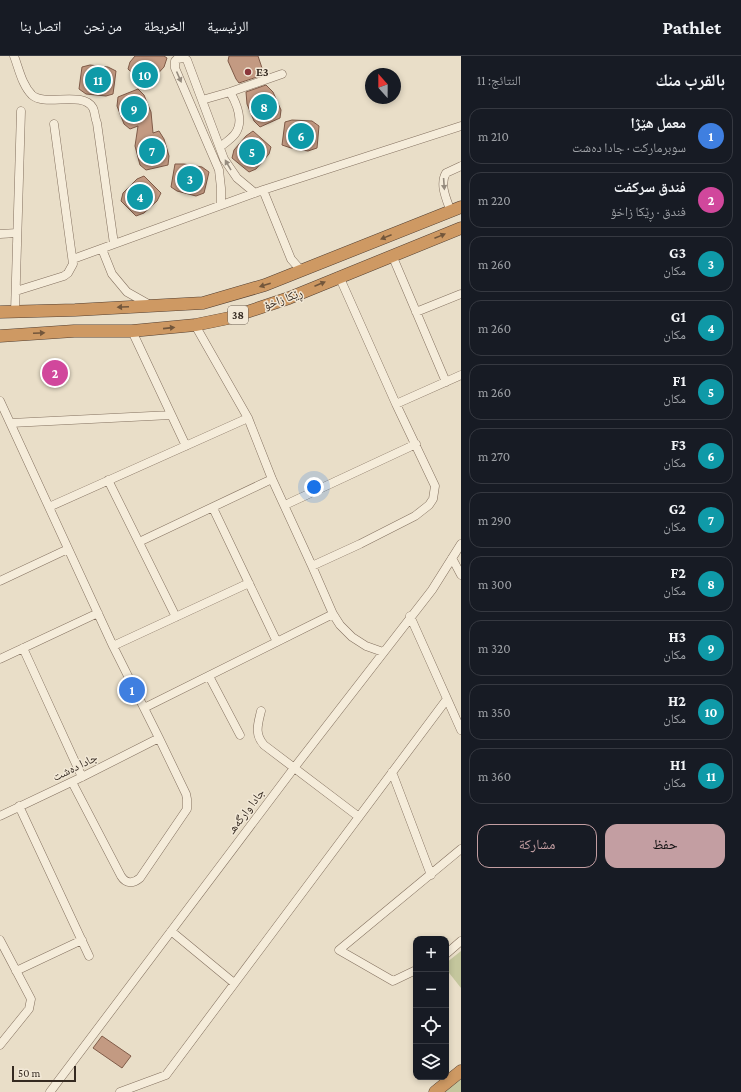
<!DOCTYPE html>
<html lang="ar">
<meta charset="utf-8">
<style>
:root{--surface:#171b24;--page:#242831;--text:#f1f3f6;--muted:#9ea1a6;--line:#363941;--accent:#c39ea2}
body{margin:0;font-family:"Crimson Pro","Noto Naskh Arabic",serif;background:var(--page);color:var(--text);direction:rtl}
.controls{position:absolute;right:12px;bottom:12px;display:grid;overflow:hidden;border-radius:8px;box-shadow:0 2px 6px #0003}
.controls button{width:36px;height:36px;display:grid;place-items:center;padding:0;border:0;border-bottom:1px solid var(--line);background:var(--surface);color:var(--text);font:20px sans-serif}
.compass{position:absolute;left:365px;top:12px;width:36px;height:36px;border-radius:50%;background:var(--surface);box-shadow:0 2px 6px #0003;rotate:339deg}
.scale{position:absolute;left:12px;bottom:10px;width:64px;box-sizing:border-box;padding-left:4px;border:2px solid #352a21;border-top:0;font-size:11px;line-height:14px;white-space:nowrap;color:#352a21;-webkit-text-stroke:3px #f2e8d6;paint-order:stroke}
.you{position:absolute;left:314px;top:431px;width:14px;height:14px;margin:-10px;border:3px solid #fff;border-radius:50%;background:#1a73e8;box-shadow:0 0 0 6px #1a73e833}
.badge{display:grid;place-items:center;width:26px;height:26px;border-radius:50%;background:var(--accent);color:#fff;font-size:13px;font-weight:700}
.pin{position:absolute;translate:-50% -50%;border:2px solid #fff;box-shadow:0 1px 4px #0006}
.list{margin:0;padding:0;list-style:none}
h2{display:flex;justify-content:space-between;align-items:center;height:52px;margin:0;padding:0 16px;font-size:17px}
h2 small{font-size:13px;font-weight:400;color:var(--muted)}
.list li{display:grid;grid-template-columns:26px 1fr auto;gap:12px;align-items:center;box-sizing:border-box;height:56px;margin:0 8px 8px;padding:0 8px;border:1px solid var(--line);border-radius:12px}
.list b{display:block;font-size:15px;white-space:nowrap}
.list p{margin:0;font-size:13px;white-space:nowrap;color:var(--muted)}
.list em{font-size:13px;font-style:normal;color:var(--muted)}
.actions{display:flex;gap:8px;padding:12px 16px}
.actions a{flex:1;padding:9px 0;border:1px solid var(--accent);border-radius:12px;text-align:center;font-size:14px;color:var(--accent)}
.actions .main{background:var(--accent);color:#111}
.icon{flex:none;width:22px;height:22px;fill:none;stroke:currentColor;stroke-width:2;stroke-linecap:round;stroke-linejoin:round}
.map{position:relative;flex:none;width:461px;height:1036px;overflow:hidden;direction:ltr}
header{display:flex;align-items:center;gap:24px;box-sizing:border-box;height:56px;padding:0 20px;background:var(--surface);border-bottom:1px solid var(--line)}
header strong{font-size:19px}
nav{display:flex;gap:22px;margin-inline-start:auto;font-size:14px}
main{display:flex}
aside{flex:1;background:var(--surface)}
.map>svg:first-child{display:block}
</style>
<header>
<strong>Pathlet</strong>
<nav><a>الرئيسية</a><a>الخريطة</a><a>من نحن</a><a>اتصل بنا</a></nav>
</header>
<main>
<aside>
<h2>بالقرب منك<small>النتائج: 11</small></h2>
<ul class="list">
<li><span class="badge" style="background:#3f7fe0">1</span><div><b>معمل ھێژا</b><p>سوبرماركت · جادا دەشت</p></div><em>210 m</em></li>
<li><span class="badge" style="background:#d1479c">2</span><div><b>فندق سركفت</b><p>فندق · ڕێکا زاخۆ</p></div><em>220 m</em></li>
<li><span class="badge" style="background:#0f9aa8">3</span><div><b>G3</b><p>مكان</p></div><em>260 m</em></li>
<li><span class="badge" style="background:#0f9aa8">4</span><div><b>G1</b><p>مكان</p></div><em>260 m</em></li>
<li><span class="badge" style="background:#0f9aa8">5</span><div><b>F1</b><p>مكان</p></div><em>260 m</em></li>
<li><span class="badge" style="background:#0f9aa8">6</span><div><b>F3</b><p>مكان</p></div><em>270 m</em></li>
<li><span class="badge" style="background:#0f9aa8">7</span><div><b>G2</b><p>مكان</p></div><em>290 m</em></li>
<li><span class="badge" style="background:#0f9aa8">8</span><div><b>F2</b><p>مكان</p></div><em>300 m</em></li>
<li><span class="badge" style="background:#0f9aa8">9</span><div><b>H3</b><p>مكان</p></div><em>320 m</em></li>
<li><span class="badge" style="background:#0f9aa8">10</span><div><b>H2</b><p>مكان</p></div><em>350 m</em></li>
<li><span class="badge" style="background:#0f9aa8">11</span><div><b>H1</b><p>مكان</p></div><em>360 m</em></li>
</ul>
<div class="actions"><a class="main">حفظ</a><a>مشاركة</a></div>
</aside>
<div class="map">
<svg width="461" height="1036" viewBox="0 0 461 1036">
<rect width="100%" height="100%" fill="#e9dec8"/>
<path fill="#c4c69d" d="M 461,895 L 461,932 L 446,913 L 446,907 Z
M 461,1023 L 461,1036 L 445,1036 Z"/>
<path fill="#c39a82" stroke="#805b48" d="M 135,0 L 164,0 L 167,2 L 164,11 L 152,24 L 145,29 L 128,13 L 130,6 Z
M 229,0 L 258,0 L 262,12 L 263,19 L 239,27 L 236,23 L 228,5 Z
M 90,9 L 108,11 L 116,15 L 113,38 L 106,40 L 86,38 L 79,33 L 82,11 Z
M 266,29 L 273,36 L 281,54 L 280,62 L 260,71 L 254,65 L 247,48 L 246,36 Z
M 138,33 L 144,39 L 151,56 L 153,77 L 159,75 L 164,83 L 169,100 L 168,109 L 146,114 L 140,109 L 135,90 L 138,70 L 130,73 L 124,68 L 117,50 L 118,41 Z
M 292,64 L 312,65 L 319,70 L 317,92 L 308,95 L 291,92 L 282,89 L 285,66 Z
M 253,75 L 271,91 L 269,98 L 256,113 L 249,116 L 232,102 L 234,94 L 246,80 Z
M 175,108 L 184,108 L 202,111 L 209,116 L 204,137 L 196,140 L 177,135 L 171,131 Z
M 144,120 L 161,137 L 157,145 L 144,157 L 136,160 L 121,145 L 123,137 L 137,123 Z
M 102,980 L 131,1000 L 122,1012 L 93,992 Z"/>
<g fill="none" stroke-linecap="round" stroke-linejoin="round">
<defs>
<path id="minor" d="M 14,0 C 19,13 22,29 32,39 C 45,51 83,34 93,52 C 95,56 95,63 97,67 L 114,188
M 202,44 L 230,36 L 282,18
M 220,91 C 225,87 231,83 235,78 C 244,66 237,48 230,36
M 263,134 L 291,203 L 298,211 L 305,213
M 221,149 L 221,132 L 219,114 L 175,12 L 175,5 L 177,3 L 184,2 L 187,4 L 224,103 L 237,122 L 255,137
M 451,156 C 447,144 439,129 446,117 L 461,110
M 0,178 L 17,177
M 102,193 L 112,218 L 127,236 L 150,249
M 392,199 L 446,326
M 73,203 L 263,134 L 461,70
M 16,235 L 64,220 L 68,217 L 73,208 L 54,68
M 15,256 L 21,55
M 416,256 L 461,238
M 195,269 L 248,362 L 272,423 L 312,510 L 333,558 L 340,569 L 352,581 L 366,590 L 383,596
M 132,275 L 186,390
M 0,345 L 113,590 L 159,682 L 186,738 L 187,743 L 187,753 L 140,822 C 133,828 126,828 121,820 L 72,726
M 396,348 L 461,319
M 11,367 L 171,359
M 108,424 L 176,561
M 285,449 L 416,388
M 49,451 L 248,362
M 213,452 L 277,586
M 139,486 L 272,423
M 452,502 L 461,519
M 312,510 L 360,488 L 415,460 L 429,449 L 433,443 L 435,430 L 396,348 L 339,220
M 0,525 L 68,493
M 410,560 L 461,674
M 113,590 L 249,527
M 23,592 L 82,721
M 0,603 L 98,557
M 209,620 L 240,679
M 144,652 L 333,558
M 261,655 C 258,668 254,678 264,689 L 359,761
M 392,716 L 431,819
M 19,750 L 89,900
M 0,760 L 82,721 L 159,682
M 171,875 L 234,927
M 0,884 L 31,943 L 29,953 L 0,989
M 446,898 L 461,885
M 416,914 L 393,925 L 339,894 L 461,793
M 16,915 L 82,884
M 50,1036 L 294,712 L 432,534 L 461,488
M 120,1036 L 166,1019 L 447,643"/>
<path id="highway" d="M 0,256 L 75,254 L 203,247 L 265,229 L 461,151
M 0,280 L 74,275 L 132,275 L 195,269 L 229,262 L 289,242 L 461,172
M 435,1036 L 461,1015"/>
</defs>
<use href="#minor" stroke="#83705f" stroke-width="9"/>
<use href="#highway" stroke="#523f32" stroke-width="13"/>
<use href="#minor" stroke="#f5ecda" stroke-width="8"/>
<use href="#highway" stroke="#ce9963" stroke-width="12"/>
</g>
<defs><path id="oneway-solid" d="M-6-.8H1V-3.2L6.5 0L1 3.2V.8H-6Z"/></defs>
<g fill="#958b7e">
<use href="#oneway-solid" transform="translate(179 21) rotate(66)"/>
<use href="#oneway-solid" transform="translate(228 109) rotate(-120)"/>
<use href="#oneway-solid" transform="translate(444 128) rotate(86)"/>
</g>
<g fill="#72563b">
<use href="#oneway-solid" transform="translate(440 180) rotate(-22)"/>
<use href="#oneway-solid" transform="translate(386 181) rotate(158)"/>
<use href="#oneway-solid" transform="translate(320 228) rotate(-23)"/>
<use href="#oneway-solid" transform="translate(265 229) rotate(162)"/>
<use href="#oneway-solid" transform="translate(123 251) rotate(177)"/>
<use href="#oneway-solid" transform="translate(169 272) rotate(-6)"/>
<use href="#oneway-solid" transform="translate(39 277) rotate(-3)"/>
</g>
<circle fill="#8b363b" stroke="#f2e8d6" stroke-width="1.5" cx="248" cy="16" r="4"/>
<g text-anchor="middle" stroke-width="3" stroke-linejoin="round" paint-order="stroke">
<rect fill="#f2e8d6" stroke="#6e6357" stroke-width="1" x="228" y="250" width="20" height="18" rx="3"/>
<g font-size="11" font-weight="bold" fill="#352a21">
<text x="238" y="263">38</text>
</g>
<g font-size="12" font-weight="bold" fill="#352a21" stroke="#f2e8d6" text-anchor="start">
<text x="256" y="20">E3</text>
</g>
<g font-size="12" fill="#352a21" stroke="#f2e8d6">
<text transform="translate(283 243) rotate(-20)" y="4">ڕێکا زاخۆ</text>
<text transform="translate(75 711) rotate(-26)" y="4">جادا دەشت</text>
<text transform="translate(246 755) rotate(-53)" y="4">جادا وارگه‌هـ</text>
</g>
</g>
</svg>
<div class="controls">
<button>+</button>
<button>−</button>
<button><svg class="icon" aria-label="locate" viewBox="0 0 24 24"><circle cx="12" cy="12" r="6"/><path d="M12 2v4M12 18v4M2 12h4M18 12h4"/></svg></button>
<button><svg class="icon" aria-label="layers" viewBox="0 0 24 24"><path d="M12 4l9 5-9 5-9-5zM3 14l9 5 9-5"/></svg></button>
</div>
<svg class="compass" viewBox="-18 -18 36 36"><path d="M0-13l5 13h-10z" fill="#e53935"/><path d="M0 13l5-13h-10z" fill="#9ea1a6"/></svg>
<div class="scale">50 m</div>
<div class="you"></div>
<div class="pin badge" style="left:132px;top:634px;background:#3f7fe0">1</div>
<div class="pin badge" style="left:55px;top:317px;background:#d1479c">2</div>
<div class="pin badge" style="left:190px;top:123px;background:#0f9aa8">3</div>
<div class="pin badge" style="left:140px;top:141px;background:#0f9aa8">4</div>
<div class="pin badge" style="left:252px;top:96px;background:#0f9aa8">5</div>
<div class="pin badge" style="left:301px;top:80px;background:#0f9aa8">6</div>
<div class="pin badge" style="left:152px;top:95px;background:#0f9aa8">7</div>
<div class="pin badge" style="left:264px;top:51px;background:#0f9aa8">8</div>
<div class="pin badge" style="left:134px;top:53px;background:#0f9aa8">9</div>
<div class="pin badge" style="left:145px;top:19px;background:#0f9aa8">10</div>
<div class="pin badge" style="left:98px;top:24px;background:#0f9aa8">11</div>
</div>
</main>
